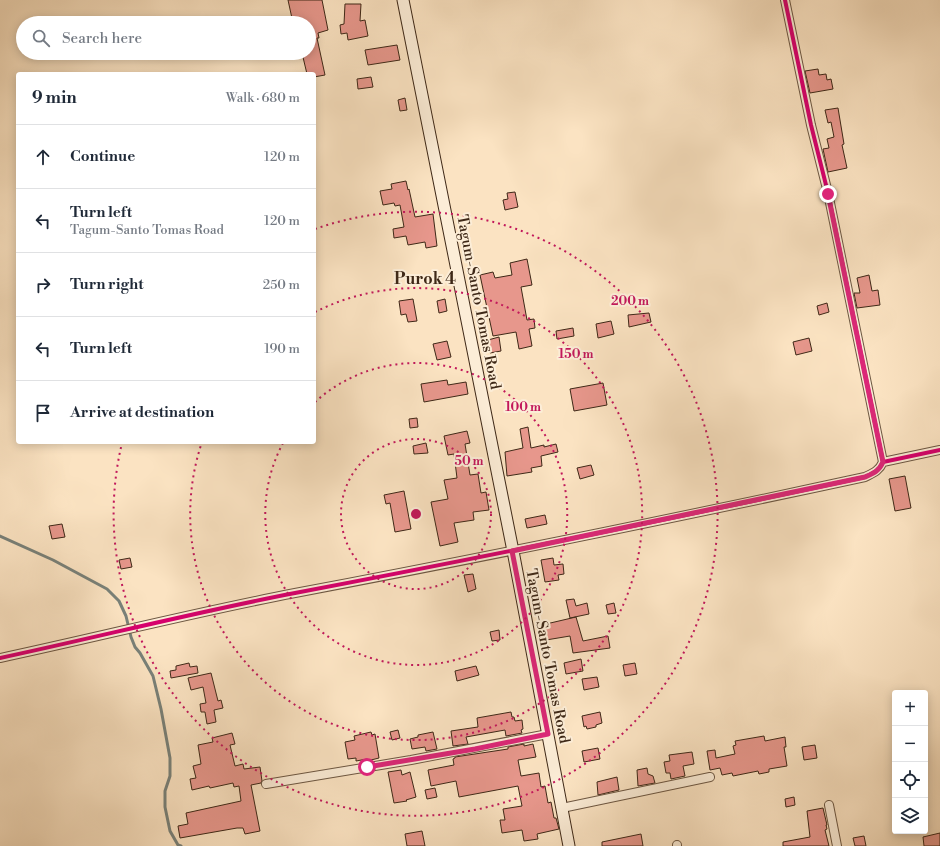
<!DOCTYPE html>
<meta charset="utf-8">
<style>
:root{--surface:#fff;--page:#f2f2f3;--text:#1f2937;--muted:#747a83;--line:#e0e1e3}
body{margin:0;font-family:"Libre Bodoni",serif;background:var(--page);color:var(--text)}
.controls{position:absolute;right:12px;bottom:12px;display:grid;overflow:hidden;border-radius:4px;box-shadow:0 2px 10px #0003}
.controls button{width:36px;height:36px;display:grid;place-items:center;padding:0;border:0;border-bottom:1px solid var(--line);background:var(--surface);color:var(--text);font:20px sans-serif}
.stop{position:absolute;width:12px;height:12px;margin:-9px;border:3px solid #db2777;border-radius:50%;background:#fff}
.stop.end{background:#db2777;border-color:#fff;box-shadow:0 1px 4px #0008}
.list{margin:0;padding:0;list-style:none}
h2{display:flex;justify-content:space-between;align-items:center;height:52px;margin:0;padding:0 16px;font-size:17px}
h2 small{font-size:13px;font-weight:400;color:var(--muted)}
.list li{display:grid;grid-template-columns:26px 1fr auto;gap:12px;align-items:center;box-sizing:border-box;height:64px;padding:0 16px;border-top:1px solid var(--line)}
.list b{display:block;font-size:15px;white-space:nowrap}
.list p{margin:0;font-size:13px;white-space:nowrap;color:var(--muted)}
.list em{font-size:13px;font-style:normal;color:var(--muted)}
.icon{flex:none;width:22px;height:22px;fill:none;stroke:currentColor;stroke-width:2;stroke-linecap:round;stroke-linejoin:round}
.map{position:relative;flex:none;width:940px;height:846px;overflow:hidden}
.search{position:absolute;background:var(--surface);box-shadow:0 2px 10px #0003;left:16px;top:16px;width:300px;height:44px;display:flex;align-items:center;gap:10px;box-sizing:border-box;padding:0 14px;border-radius:22px;color:var(--muted);font-size:15px}
.panel{position:absolute;background:var(--surface);box-shadow:0 2px 10px #0003;left:16px;top:72px;width:300px;height:372px;border-radius:4px}
.map>svg:first-child{display:block}
</style>
<div class="map">
<svg width="940" height="846" viewBox="0 0 940 846">
<rect width="100%" height="100%" fill="#fbe3c2"/>
<filter id="stains"><feTurbulence type="fractalNoise" baseFrequency=".005" numOctaves="4"/><feColorMatrix values="0 0 0 0 .2 0 0 0 0 .09 0 0 0 0 .02 0 0 0 .5 -.17"/></filter>
<radialGradient id="worn" r=".72"><stop offset=".6" stop-color="#630" stop-opacity="0"/><stop offset="1" stop-color="#630" stop-opacity=".3"/></radialGradient>
<g fill="none" stroke-linecap="round" stroke-linejoin="round">
<path stroke="#798179" stroke-width="3" d="M 0,536 L 53,560 L 107,589 L 119,601 L 126,616 L 131,637 L 135,647 L 140,653 L 153,676 L 161,709 L 170,758 L 170,776 L 165,791 L 165,807 L 170,831 L 178,845 L 181,846"/>
</g>
<path fill="#e7978c" stroke="#3e2817" d="M 288,0 L 322,0 L 328,30 L 318,33 L 319,38 L 317,38 L 325,75 L 314,77 L 314,74 L 307,74 L 302,53 L 309,53 L 309,23 L 293,23 Z
M 345,4 L 361,4 L 360,21 L 365,20 L 368,36 L 348,40 L 347,33 L 341,34 L 340,25 L 344,24 Z
M 397,45 L 400,60 L 368,65 L 365,50 Z
M 818,69 L 819,75 L 826,74 L 827,80 L 831,79 L 833,89 L 810,93 L 805,71 Z
M 371,77 L 373,87 L 358,89 L 357,79 Z
M 405,98 L 407,110 L 400,111 L 398,100 Z
M 838,108 L 844,144 L 842,145 L 847,168 L 828,172 L 823,149 L 829,148 L 827,139 L 834,137 L 831,122 L 828,123 L 825,110 Z
M 406,181 L 408,190 L 409,189 L 415,217 L 433,214 L 437,246 L 426,248 L 425,242 L 408,245 L 406,236 L 394,238 L 393,229 L 404,227 L 400,205 L 395,206 L 394,203 L 383,205 L 380,191 L 392,189 L 391,184 Z
M 515,192 L 518,207 L 505,210 L 503,200 L 508,199 L 507,193 Z
M 527,259 L 532,285 L 521,287 L 527,320 L 534,319 L 535,328 L 529,329 L 532,346 L 519,349 L 516,332 L 493,336 L 480,275 L 493,272 L 495,278 L 512,275 L 510,263 Z
M 869,275 L 872,291 L 878,290 L 880,305 L 857,308 L 854,293 L 860,293 L 857,278 Z
M 413,299 L 417,321 L 408,322 L 406,314 L 401,315 L 399,301 Z
M 445,299 L 447,311 L 439,313 L 437,301 Z
M 827,303 L 829,312 L 819,315 L 817,306 Z
M 649,313 L 651,322 L 629,327 L 628,315 Z
M 611,321 L 614,334 L 598,338 L 596,324 Z
M 573,328 L 574,336 L 557,339 L 556,331 Z
M 499,337 L 501,351 L 490,353 L 488,340 Z
M 809,338 L 812,351 L 796,355 L 793,342 Z
M 447,341 L 451,357 L 437,360 L 433,344 Z
M 447,380 L 448,385 L 466,382 L 468,394 L 424,402 L 421,384 Z
M 603,383 L 607,405 L 574,411 L 570,389 Z
M 417,418 L 418,427 L 410,428 L 409,419 Z
M 528,427 L 531,448 L 544,445 L 544,447 L 556,444 L 558,452 L 541,456 L 542,466 L 531,468 L 532,472 L 507,476 L 505,452 L 523,448 L 520,429 Z
M 467,431 L 470,443 L 465,444 L 470,475 L 478,474 L 481,493 L 486,492 L 489,510 L 473,512 L 474,520 L 454,523 L 458,542 L 440,546 L 431,502 L 448,499 L 444,480 L 457,478 L 454,454 L 448,455 L 444,436 Z
M 426,443 L 428,453 L 414,454 L 413,446 Z
M 591,465 L 594,475 L 580,479 L 577,468 Z
M 905,476 L 911,508 L 895,511 L 889,479 Z
M 404,491 L 411,529 L 395,532 L 390,503 L 386,504 L 384,495 Z
M 545,515 L 547,524 L 527,528 L 525,519 Z
M 62,524 L 65,537 L 52,539 L 49,526 Z
M 130,558 L 132,567 L 121,569 L 119,560 Z
M 553,558 L 554,565 L 563,564 L 564,574 L 558,575 L 559,580 L 545,582 L 541,560 Z
M 473,574 L 476,589 L 468,592 L 464,575 Z
M 574,599 L 576,606 L 587,603 L 589,614 L 570,618 L 566,600 Z
M 614,603 L 616,613 L 608,614 L 606,605 Z
M 576,617 L 583,641 L 608,636 L 610,648 L 573,653 L 570,636 L 540,641 L 538,630 L 547,628 L 546,624 Z
M 499,630 L 500,640 L 492,641 L 490,632 Z
M 581,659 L 583,671 L 566,674 L 564,663 Z
M 189,663 L 190,667 L 197,666 L 198,673 L 171,678 L 170,671 L 176,670 L 176,666 Z
M 635,663 L 637,674 L 625,676 L 623,665 Z
M 476,666 L 479,675 L 457,681 L 455,671 Z
M 211,673 L 218,701 L 221,700 L 223,708 L 214,710 L 216,722 L 207,724 L 205,712 L 201,712 L 200,704 L 206,703 L 203,687 L 191,690 L 188,678 Z
M 597,677 L 599,687 L 584,690 L 582,679 Z
M 511,712 L 512,717 L 514,717 L 515,721 L 522,720 L 523,729 L 521,730 L 522,733 L 506,736 L 505,730 L 466,737 L 468,744 L 453,746 L 451,731 L 478,727 L 477,718 Z
M 600,712 L 602,723 L 596,725 L 596,727 L 587,729 L 586,726 L 584,727 L 582,716 Z
M 398,730 L 400,738 L 392,740 L 390,732 Z
M 371,732 L 372,735 L 375,734 L 379,758 L 367,761 L 367,759 L 356,761 L 356,758 L 348,759 L 345,742 L 355,740 L 354,736 Z
M 433,732 L 437,749 L 426,751 L 425,747 L 412,749 L 410,739 L 418,737 L 418,735 Z
M 232,733 L 235,744 L 230,745 L 235,766 L 243,764 L 244,769 L 260,767 L 262,781 L 261,783 L 251,785 L 260,831 L 245,834 L 243,828 L 237,828 L 180,838 L 178,826 L 188,824 L 186,813 L 241,801 L 239,786 L 234,787 L 233,783 L 210,788 L 209,786 L 192,790 L 190,779 L 196,778 L 193,766 L 201,764 L 198,745 L 213,742 L 212,738 Z
M 764,736 L 765,741 L 785,737 L 786,747 L 784,747 L 787,766 L 769,769 L 769,772 L 759,774 L 758,771 L 733,776 L 732,773 L 722,775 L 720,768 L 710,770 L 707,751 L 715,750 L 716,758 L 735,754 L 733,746 L 736,745 L 735,741 Z
M 524,744 L 524,746 L 533,744 L 536,757 L 518,760 L 521,776 L 539,773 L 541,787 L 545,786 L 548,803 L 551,802 L 554,818 L 556,818 L 559,829 L 537,834 L 538,839 L 524,841 L 522,830 L 502,833 L 500,820 L 505,820 L 503,809 L 522,806 L 518,786 L 459,797 L 456,781 L 431,786 L 428,770 L 454,765 L 453,759 L 455,758 L 455,757 L 508,749 L 508,747 Z
M 815,745 L 817,758 L 804,760 L 802,747 Z
M 598,748 L 600,759 L 584,762 L 582,751 Z
M 692,752 L 694,764 L 683,766 L 685,776 L 671,779 L 670,773 L 666,773 L 664,762 L 670,761 L 669,755 Z
M 647,768 L 648,774 L 653,776 L 655,783 L 638,786 L 637,770 Z
M 401,770 L 402,775 L 410,772 L 416,797 L 406,800 L 407,801 L 394,803 L 388,772 Z
M 617,777 L 619,790 L 598,795 L 597,782 Z
M 435,788 L 437,797 L 427,799 L 425,790 Z
M 794,797 L 795,805 L 786,807 L 785,799 Z
M 823,808 L 827,825 L 826,825 L 827,829 L 825,830 L 829,846 L 783,846 L 783,842 L 810,837 L 807,811 Z
M 422,831 L 425,846 L 407,846 L 405,834 Z
M 940,833 L 940,846 L 924,846 L 923,837 Z
M 641,834 L 643,846 L 602,846 L 602,842 Z
M 864,836 L 866,846 L 855,846 L 853,838 Z"/>
<g fill="none" stroke-linecap="round" stroke-linejoin="round">
<defs>
<path id="minor" d="M 785,0 L 811,125 L 828,193 L 883,462
M 0,658 C 98,637 196,612 295,593 C 485,557 675,518 865,477 C 873,473 879,471 883,462 L 940,450
M 266,784 L 411,760 L 548,734
M 829,805 L 837,846
M 562,808 L 710,777
M 677,845 L 677,846"/>
<path id="secondary" d="M 403,0 L 513,551 L 569,846"/>
</defs>
<use href="#minor" stroke="#6d5742" stroke-width="10"/>
<use href="#secondary" stroke="#3e2817" stroke-width="13"/>
<use href="#minor" stroke="#fcedd7" stroke-width="8"/>
<use href="#secondary" stroke="#fcedd7" stroke-width="11"/>
<defs>
<path id="cycleway" d="M 785,0 L 811,125 L 828,193 L 883,462
M 0,658 C 98,637 196,612 295,593 C 485,557 675,518 865,477 C 873,473 879,471 883,462 L 940,450"/>
</defs>
<use href="#cycleway" stroke="#fcedd7" stroke-width="6"/>
<use href="#cycleway" stroke="#d6006c" stroke-width="4"/>
</g>
<g fill="none" stroke-linecap="round" stroke-linejoin="round">
<path stroke="#db2777" stroke-width="5" d="M 367,767 L 475,749 L 548,734 L 512,551 L 865,477 C 874,473 879,471 883,462 L 828,194"/>
</g>
<g fill="none" stroke="#c2185b" stroke-width="2" stroke-dasharray="2 4">
<circle cx="416" cy="514" r="75"/>
<path d="M315 402A151 151 0 1 1 283 443"/>
<path d="M315 312A226 226 0 1 1 202 442"/>
<path d="M315 229A302 302 0 1 1 122 443"/>
</g>
<g text-anchor="middle" stroke-width="4" stroke-linejoin="round" paint-order="stroke">
<g font-size="15" fill="#3e2817" stroke="#fcedd7">
<text transform="translate(479 302) rotate(79)" y="5">Tagum-Santo Tomas Road</text>
<text transform="translate(548 656) rotate(79)" y="5">Tagum-Santo Tomas Road</text>
</g>
<g font-size="16" font-weight="bold" fill="#3e2817" stroke="#fcedd7">
<text x="425" y="284">Purok 4</text>
</g>
</g>
<circle cx="416" cy="514" r="6" fill="#c2185b" stroke="#fcedd7" stroke-width="2"/>
<g font-size="12" text-anchor="middle" font-weight="bold" fill="#c2185b" stroke="#fcedd7" stroke-width="4" stroke-linejoin="round" paint-order="stroke">
<text x="630" y="305">200 m</text>
<text x="576" y="358">150 m</text>
<text x="523" y="411">100 m</text>
<text x="469" y="465">50 m</text>
</g>
<rect width="100%" height="100%" filter="url(#stains)"/>
<rect width="100%" height="100%" fill="url(#worn)"/>
</svg>
<div class="controls">
<button>+</button>
<button>−</button>
<button><svg class="icon" aria-label="locate" viewBox="0 0 24 24"><circle cx="12" cy="12" r="6"/><path d="M12 2v4M12 18v4M2 12h4M18 12h4"/></svg></button>
<button><svg class="icon" aria-label="layers" viewBox="0 0 24 24"><path d="M12 4l9 5-9 5-9-5zM3 14l9 5 9-5"/></svg></button>
</div>
<div class="stop" style="left:367px;top:767px"></div>
<div class="stop end" style="left:828px;top:194px"></div>
<div class="search"><svg class="icon" aria-label="search" viewBox="0 0 24 24"><circle cx="10" cy="10" r="6"/><path d="M15 15l6 6"/></svg>Search here</div>
<section class="panel">
<h2>9 min<small>Walk · 680 m</small></h2>
<ul class="list">
<li><svg class="icon" aria-label="ahead" viewBox="0 0 24 24"><path d="M12 20V5M6 11l6-6 6 6"/></svg><div><b>Continue</b></div><em>120 m</em></li>
<li><svg class="icon" aria-label="left" viewBox="0 0 24 24"><path d="M17 20v-9H6M10 6l-5 5 5 5"/></svg><div><b>Turn left</b><p>Tagum-Santo Tomas Road</p></div><em>120 m</em></li>
<li><svg class="icon" aria-label="right" viewBox="0 0 24 24"><path d="M7 20v-9h11M14 6l5 5-5 5"/></svg><div><b>Turn right</b></div><em>250 m</em></li>
<li><svg class="icon" aria-label="left" viewBox="0 0 24 24"><path d="M17 20v-9H6M10 6l-5 5 5 5"/></svg><div><b>Turn left</b></div><em>190 m</em></li>
<li><svg class="icon" aria-label="arrive" viewBox="0 0 24 24"><path d="M6 21V4h12l-3 4 3 4H6"/></svg><div><b>Arrive at destination</b></div></li>
</ul>
</section>
</div>
